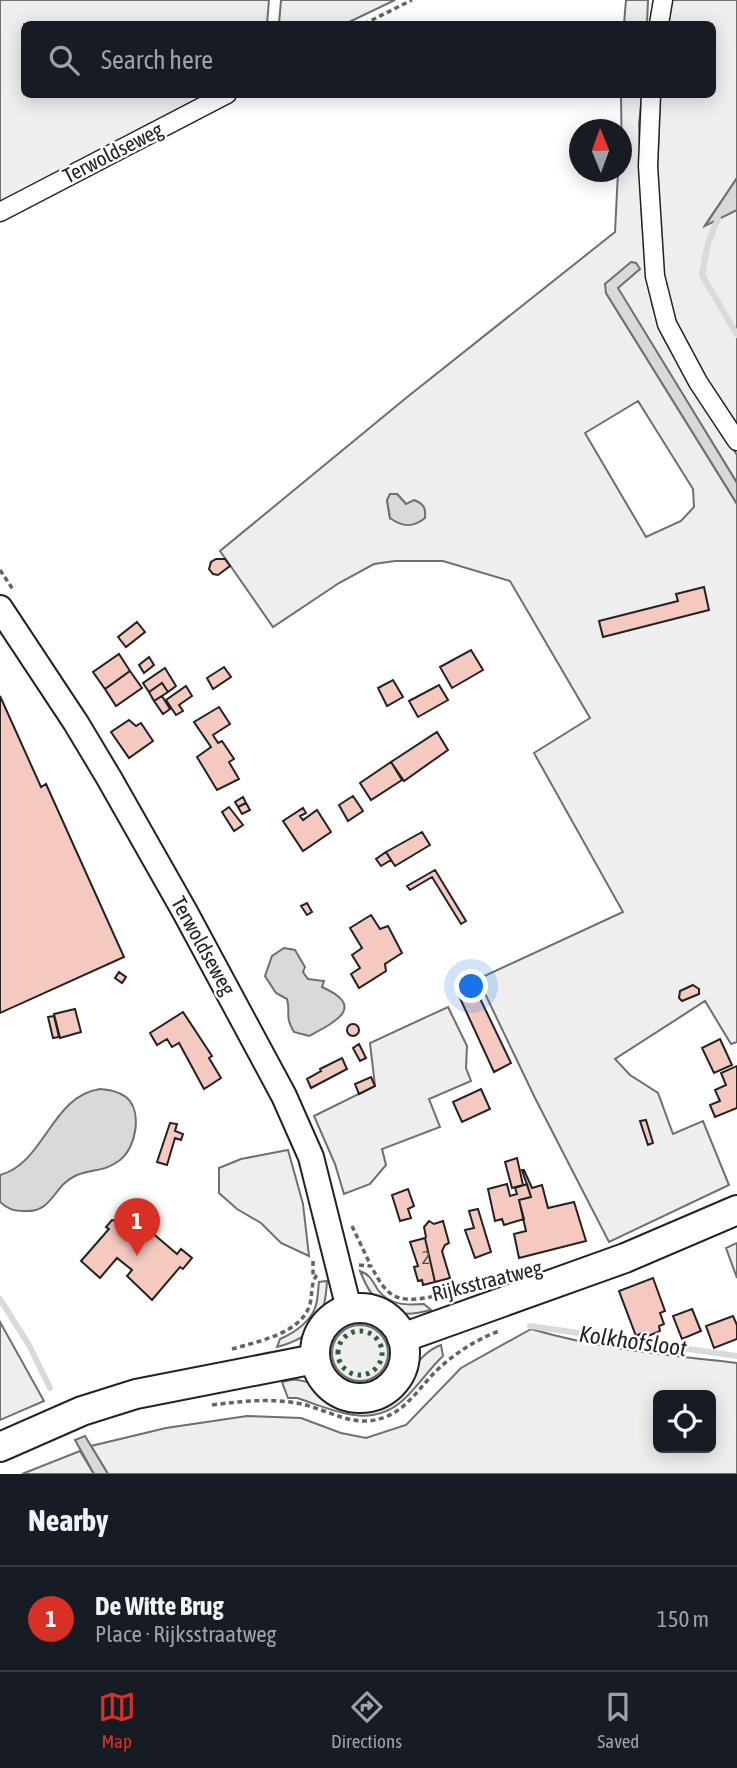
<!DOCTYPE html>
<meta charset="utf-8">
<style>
:root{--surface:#171b24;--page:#242831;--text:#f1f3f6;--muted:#9ea1a6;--line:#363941;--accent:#d93025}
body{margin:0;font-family:"Asap Condensed",sans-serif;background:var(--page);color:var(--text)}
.controls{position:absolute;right:21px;bottom:21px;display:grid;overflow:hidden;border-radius:10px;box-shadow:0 4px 18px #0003}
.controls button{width:63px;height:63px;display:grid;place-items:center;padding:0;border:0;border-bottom:2px solid var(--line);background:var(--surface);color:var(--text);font:35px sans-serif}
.compass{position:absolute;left:569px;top:119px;width:63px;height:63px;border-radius:50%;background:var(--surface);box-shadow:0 4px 18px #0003;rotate:359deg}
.you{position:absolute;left:472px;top:987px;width:24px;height:24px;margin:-18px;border:5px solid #fff;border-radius:50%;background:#1a73e8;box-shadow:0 0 0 10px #1a73e833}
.badge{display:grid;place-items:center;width:46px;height:46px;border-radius:50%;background:var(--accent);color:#fff;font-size:23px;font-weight:700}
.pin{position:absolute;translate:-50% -58px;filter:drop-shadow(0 2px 4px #0008)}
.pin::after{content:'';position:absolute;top:37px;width:24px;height:21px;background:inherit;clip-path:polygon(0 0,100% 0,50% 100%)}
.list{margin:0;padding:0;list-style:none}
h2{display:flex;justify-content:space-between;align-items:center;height:91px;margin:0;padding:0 28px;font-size:30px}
h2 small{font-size:23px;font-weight:400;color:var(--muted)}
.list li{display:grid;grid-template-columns:46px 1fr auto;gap:21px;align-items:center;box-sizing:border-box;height:105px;padding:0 28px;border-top:2px solid var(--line)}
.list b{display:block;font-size:26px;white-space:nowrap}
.list p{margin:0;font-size:23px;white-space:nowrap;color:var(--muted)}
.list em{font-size:23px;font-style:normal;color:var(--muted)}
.icon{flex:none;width:38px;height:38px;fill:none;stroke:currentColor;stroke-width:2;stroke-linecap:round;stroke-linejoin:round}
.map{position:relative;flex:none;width:737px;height:1474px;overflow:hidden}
.search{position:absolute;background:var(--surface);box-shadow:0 4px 18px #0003;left:21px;right:21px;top:21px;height:77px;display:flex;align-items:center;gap:18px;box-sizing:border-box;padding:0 24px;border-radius:10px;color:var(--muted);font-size:26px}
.sheet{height:196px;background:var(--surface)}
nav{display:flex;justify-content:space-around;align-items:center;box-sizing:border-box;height:98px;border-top:2px solid var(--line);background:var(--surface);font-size:19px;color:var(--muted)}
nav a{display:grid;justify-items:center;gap:4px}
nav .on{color:var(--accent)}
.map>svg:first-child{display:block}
</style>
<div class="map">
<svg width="737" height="1474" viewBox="0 0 737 1474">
<rect width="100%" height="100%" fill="#fff"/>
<path fill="#eee" stroke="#6f6f6f" stroke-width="2" fill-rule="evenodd" d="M 0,0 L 269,0 L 267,24 L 24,24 L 24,94 L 215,95 L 0,207 Z
M 281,0 L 395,0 L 345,24 L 279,24 Z
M 626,0 L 648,0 L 647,24 L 624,24 Z
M 670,0 L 737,0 L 737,178 L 706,224 L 737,210 L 737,435 L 677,331 L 663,274 L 657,173 L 660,95 L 712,94 L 712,24 L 666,24 Z
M 621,95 L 642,95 L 639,124 L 642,221 L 652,304 L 663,337 L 737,455 L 737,483 L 617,288 L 606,293 L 737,504 L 737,1042 L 731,1044 L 705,1001 L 615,1059 L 630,1075 L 658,1093 L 673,1134 L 703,1121 L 729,1185 L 609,1242 L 535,1098 L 478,979 L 623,912 L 534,753 L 590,718 L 510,581 L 443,561 L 395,561 L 374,564 L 339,583 L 273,627 L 220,551 L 406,398 L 615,232 L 618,172 L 622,172 ZM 638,401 L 693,489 L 694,507 L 681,521 L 646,537 L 585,433 ZM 397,494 L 406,504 L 390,518 L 387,500 Z
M 448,1007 L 467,1046 L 466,1068 L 471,1081 L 429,1099 L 440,1127 L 382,1149 L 386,1165 L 370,1184 L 344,1194 L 335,1164 L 314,1116 L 375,1086 L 370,1043 Z
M 288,1150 L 303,1204 L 309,1256 L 281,1243 L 261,1223 L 237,1209 L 219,1193 L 219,1168 L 241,1159 Z
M 737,1243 L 737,1278 L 726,1248 Z
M 360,1271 C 371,1275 372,1281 378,1290 C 390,1306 407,1305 424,1304 L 431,1310 C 390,1321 375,1308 360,1271 Z
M 327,1281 C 325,1320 315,1337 277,1347 L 280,1339 C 294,1333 312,1321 316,1305 C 318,1298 318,1289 319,1282 Z
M 0,1322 L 44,1401 L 0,1420 Z
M332 1353a28 28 0 1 1 56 0a28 28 0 1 1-56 0Z
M 531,1329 C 599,1349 667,1355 737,1363 L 737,1474 L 108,1474 L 91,1446 L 166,1428 L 247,1416 L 301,1418 L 341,1433 L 366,1438 L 406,1425 L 461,1368 ZM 658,1395 L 711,1395 L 711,1448 L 658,1448 Z
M 441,1345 L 443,1356 C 428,1370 417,1388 402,1401 C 369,1430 332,1409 297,1398 L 288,1398 L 282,1382 C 287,1381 293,1379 298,1380 C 327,1383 336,1415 374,1405 C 410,1395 408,1357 441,1345 Z
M 80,1451 L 94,1474 L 22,1474 Z"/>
<path fill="#d9d9d9" stroke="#6f6f6f" stroke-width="2" d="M 737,178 L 737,210 L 705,226 Z
M 631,262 L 636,263 L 640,269 L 618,288 L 737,483 L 737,504 L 606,293 L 605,284 Z
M 390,494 L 397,494 L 406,504 L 414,500 C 424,504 426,508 425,518 C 413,528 402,527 390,518 L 387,500 Z
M 284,948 L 295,950 L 305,967 L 303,972 L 308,979 L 324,981 L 322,987 C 367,1007 335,1022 309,1036 L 294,1032 C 284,1015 291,1013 287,999 L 276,993 L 265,976 L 272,956 Z
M 100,1089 C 109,1090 118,1091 126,1097 C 143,1111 136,1148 120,1160 C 103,1173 92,1168 75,1176 C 53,1186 53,1213 24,1211 C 13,1211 8,1209 0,1202 L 0,1175 C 45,1163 51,1096 100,1089 Z
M 85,1436 L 88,1441 L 108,1474 L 94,1474 L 75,1440 Z"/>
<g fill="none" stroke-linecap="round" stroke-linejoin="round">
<path stroke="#d9d9d9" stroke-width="6" d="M 718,219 L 708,243 L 702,275 L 737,335
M 0,1299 L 29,1345 L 50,1388
M 530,1326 L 737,1356"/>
</g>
<path fill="#f3c9c0" stroke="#222" stroke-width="2" d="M 216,559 L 225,559 L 230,566 L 218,575 L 213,574 L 209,569 L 211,562 Z
M 704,587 L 709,610 L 603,637 L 599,621 L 678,601 L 676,594 Z
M 137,622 L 145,632 L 126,647 L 118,637 Z
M 471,650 L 483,670 L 452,688 L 440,667 Z
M 119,654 L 130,671 L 105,689 L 93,672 Z
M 149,657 L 154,665 L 144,673 L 139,665 Z
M 224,667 L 231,677 L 213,689 L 207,678 Z
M 165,668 L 176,686 L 168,692 L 162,683 L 149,692 L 143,683 Z
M 130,671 L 142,688 L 116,706 L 105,689 Z
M 393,680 L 403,697 L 387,706 L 378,688 Z
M 162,683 L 168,692 L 154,701 L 149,692 Z
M 439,685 L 448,700 L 418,717 L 409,701 Z
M 186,686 L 192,696 L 179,705 L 183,711 L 176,715 L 166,700 Z
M 0,696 L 41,787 L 46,784 L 124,957 L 0,1013 Z
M 162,696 L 170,709 L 163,714 L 154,701 Z
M 219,707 L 230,724 L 213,735 L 218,743 L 222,741 L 234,759 L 229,762 L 239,779 L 217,790 L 197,757 L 211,747 L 194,722 Z
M 129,720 L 136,726 L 141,723 L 153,741 L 129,758 L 111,732 Z
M 437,732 L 448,750 L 404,781 L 391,762 Z
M 391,762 L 402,780 L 371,800 L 360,783 Z
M 353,796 L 363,811 L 348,821 L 339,805 Z
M 243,797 L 246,803 L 238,807 L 235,802 Z
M 246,803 L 250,810 L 242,814 L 238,807 Z
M 229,807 L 243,825 L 234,831 L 222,812 Z
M 303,808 L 306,813 L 300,816 L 303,820 L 317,810 L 331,832 L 303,851 L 283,821 Z
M 422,832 L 430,845 L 395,866 L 386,852 Z
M 386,852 L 391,860 L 381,866 L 376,859 Z
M 435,870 L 466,921 L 461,924 L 432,877 L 410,890 L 407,886 Z
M 307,903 L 312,912 L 307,915 L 301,906 Z
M 371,915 L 380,929 L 388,926 L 402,953 L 385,964 L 386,971 L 359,988 L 351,974 L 360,968 L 352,955 L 362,948 L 350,928 Z
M 119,972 L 126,977 L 122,983 L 115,978 Z
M 693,985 L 699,989 L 699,994 L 682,1001 L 679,998 L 680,991 Z
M 474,986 L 511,1063 L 494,1072 L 459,996 Z
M 75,1009 L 81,1032 L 60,1038 L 54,1014 Z
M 183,1012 L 212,1056 L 209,1058 L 221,1078 L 204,1089 L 179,1043 L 172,1047 L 167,1039 L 157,1045 L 150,1033 Z
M 54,1016 L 59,1037 L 53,1038 L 48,1017 Z
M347 1030a6 6 0 1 1 12 0a6 6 0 1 1-12 0Z
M 720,1039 L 732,1065 L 714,1073 L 702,1048 Z
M 359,1044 L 366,1058 L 360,1061 L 353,1048 Z
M 342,1058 L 347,1069 L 311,1088 L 307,1079 L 321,1071 L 320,1069 Z
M 737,1066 L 737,1108 L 715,1117 L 710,1105 L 720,1101 L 715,1090 L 726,1085 L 721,1073 Z
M 371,1077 L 375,1086 L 359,1094 L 355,1084 Z
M 481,1089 L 490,1109 L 462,1122 L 453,1102 Z
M 646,1120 L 653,1143 L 648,1145 L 640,1121 Z
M 170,1123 L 177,1124 L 175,1131 L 183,1134 L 181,1140 L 175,1138 L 167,1165 L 157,1162 Z
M 517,1158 L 523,1185 L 512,1188 L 505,1162 Z
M 522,1170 L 524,1170 L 532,1188 L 542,1185 L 548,1208 L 574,1202 L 586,1241 L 519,1258 L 514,1234 L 526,1231 L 519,1200 L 531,1197 Z
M 507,1184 L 510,1196 L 517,1194 L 515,1188 L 527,1184 L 531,1197 L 519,1200 L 524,1219 L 504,1225 L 502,1219 L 495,1221 L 488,1189 Z
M 408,1189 L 414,1206 L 408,1209 L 411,1218 L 400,1221 L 392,1195 Z
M 135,1209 L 148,1220 L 143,1225 L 177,1254 L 181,1249 L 192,1258 L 183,1269 L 180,1267 L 152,1300 L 127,1276 L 132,1270 L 117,1258 L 100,1278 L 81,1261 L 109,1229 L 106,1227 L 112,1220 L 124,1222 Z
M 478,1209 L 491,1252 L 475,1258 L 465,1230 L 474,1228 L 469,1211 Z
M 429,1221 L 434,1224 L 443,1221 L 449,1243 L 445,1245 L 442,1251 L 450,1278 L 435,1282 L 425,1238 L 426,1237 L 424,1227 Z
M 425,1238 L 435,1282 L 423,1285 L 422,1280 L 418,1281 L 414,1267 L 418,1266 L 410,1242 Z
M 653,1278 L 665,1311 L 660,1313 L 664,1324 L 659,1326 L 660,1331 L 646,1337 L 644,1332 L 636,1336 L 619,1291 Z
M 692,1309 L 701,1331 L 682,1339 L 673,1316 Z
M 733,1316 L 737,1325 L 737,1339 L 714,1348 L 706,1326 Z"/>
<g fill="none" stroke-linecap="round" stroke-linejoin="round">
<defs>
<path id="street" d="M 659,24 L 663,0
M 651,94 L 648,166 L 655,276 L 667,324 L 698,382 L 737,441
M 0,212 L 227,94"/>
<path id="secondary" d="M 0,608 L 76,723 L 109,778 L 185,912 L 284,1096 L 311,1157 L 349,1309"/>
<path id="primary" d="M315 1353a45 45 0 1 1 90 0a45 45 0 1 1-90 0Z
M 402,1338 L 625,1258 L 737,1210
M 0,1447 L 82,1411 L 136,1394 L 315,1359"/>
</defs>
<use href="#street" stroke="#222" stroke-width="21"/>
<use href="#secondary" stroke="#222" stroke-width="28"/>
<use href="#primary" stroke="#222" stroke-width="32"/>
<path stroke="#646464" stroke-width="3.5" stroke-dasharray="5 3.5" stroke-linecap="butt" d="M 364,24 L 412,0
M 0,570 L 14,591
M 352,1226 L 370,1264
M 313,1261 L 313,1278
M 359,1265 L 371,1266 C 376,1275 381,1286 390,1293 C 408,1309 454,1290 476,1284
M 232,1349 C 256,1342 299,1334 309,1307 C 313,1297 310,1283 317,1275
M 212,1405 C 243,1401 272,1398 302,1404 C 331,1411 355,1429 385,1417 C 407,1409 420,1387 436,1371 C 454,1354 475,1340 499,1331"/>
<use href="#street" stroke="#fff" stroke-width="18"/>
<use href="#secondary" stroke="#fff" stroke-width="24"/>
<use href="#primary" stroke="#fff" stroke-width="28"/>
<path stroke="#2f5e38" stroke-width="5" stroke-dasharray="3.5 5" stroke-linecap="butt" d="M338 1353a22 22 0 1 1 44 0a22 22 0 1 1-44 0Z"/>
</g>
<g text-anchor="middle" stroke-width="5" stroke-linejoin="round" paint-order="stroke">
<g font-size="18" fill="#564c4a">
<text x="426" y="1264">2</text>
</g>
<g font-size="21" fill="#222" stroke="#fff">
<text transform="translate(113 153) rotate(-27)" y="7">Terwoldseweg</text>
<text transform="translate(203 946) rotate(61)" y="7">Terwoldseweg</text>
<text transform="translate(487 1281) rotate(-14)" y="7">Rijksstraatweg</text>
</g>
<g font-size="23" font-style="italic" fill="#222" stroke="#fff">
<text transform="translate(633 1341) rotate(8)" y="8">Kolkhofsloot</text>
</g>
</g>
</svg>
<div class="controls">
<button><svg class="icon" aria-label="locate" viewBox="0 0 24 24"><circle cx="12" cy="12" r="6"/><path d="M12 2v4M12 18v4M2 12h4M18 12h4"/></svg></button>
</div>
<svg class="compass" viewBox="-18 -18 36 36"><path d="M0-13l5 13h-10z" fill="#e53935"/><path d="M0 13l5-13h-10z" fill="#9ea1a6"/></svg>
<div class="you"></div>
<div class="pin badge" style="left:137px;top:1256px">1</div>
<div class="search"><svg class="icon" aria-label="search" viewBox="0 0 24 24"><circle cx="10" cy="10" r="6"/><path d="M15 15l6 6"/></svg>Search here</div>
</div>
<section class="sheet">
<h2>Nearby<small></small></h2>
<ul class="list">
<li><span class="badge">1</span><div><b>De Witte Brug</b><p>Place · Rijksstraatweg</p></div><em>150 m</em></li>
</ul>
</section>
<nav>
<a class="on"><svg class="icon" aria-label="map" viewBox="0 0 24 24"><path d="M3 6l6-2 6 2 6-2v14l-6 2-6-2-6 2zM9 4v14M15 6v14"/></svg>Map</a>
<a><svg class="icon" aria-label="directions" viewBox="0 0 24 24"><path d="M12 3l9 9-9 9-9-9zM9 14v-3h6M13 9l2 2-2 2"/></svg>Directions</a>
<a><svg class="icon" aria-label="saved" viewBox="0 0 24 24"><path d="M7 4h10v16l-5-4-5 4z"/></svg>Saved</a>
</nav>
